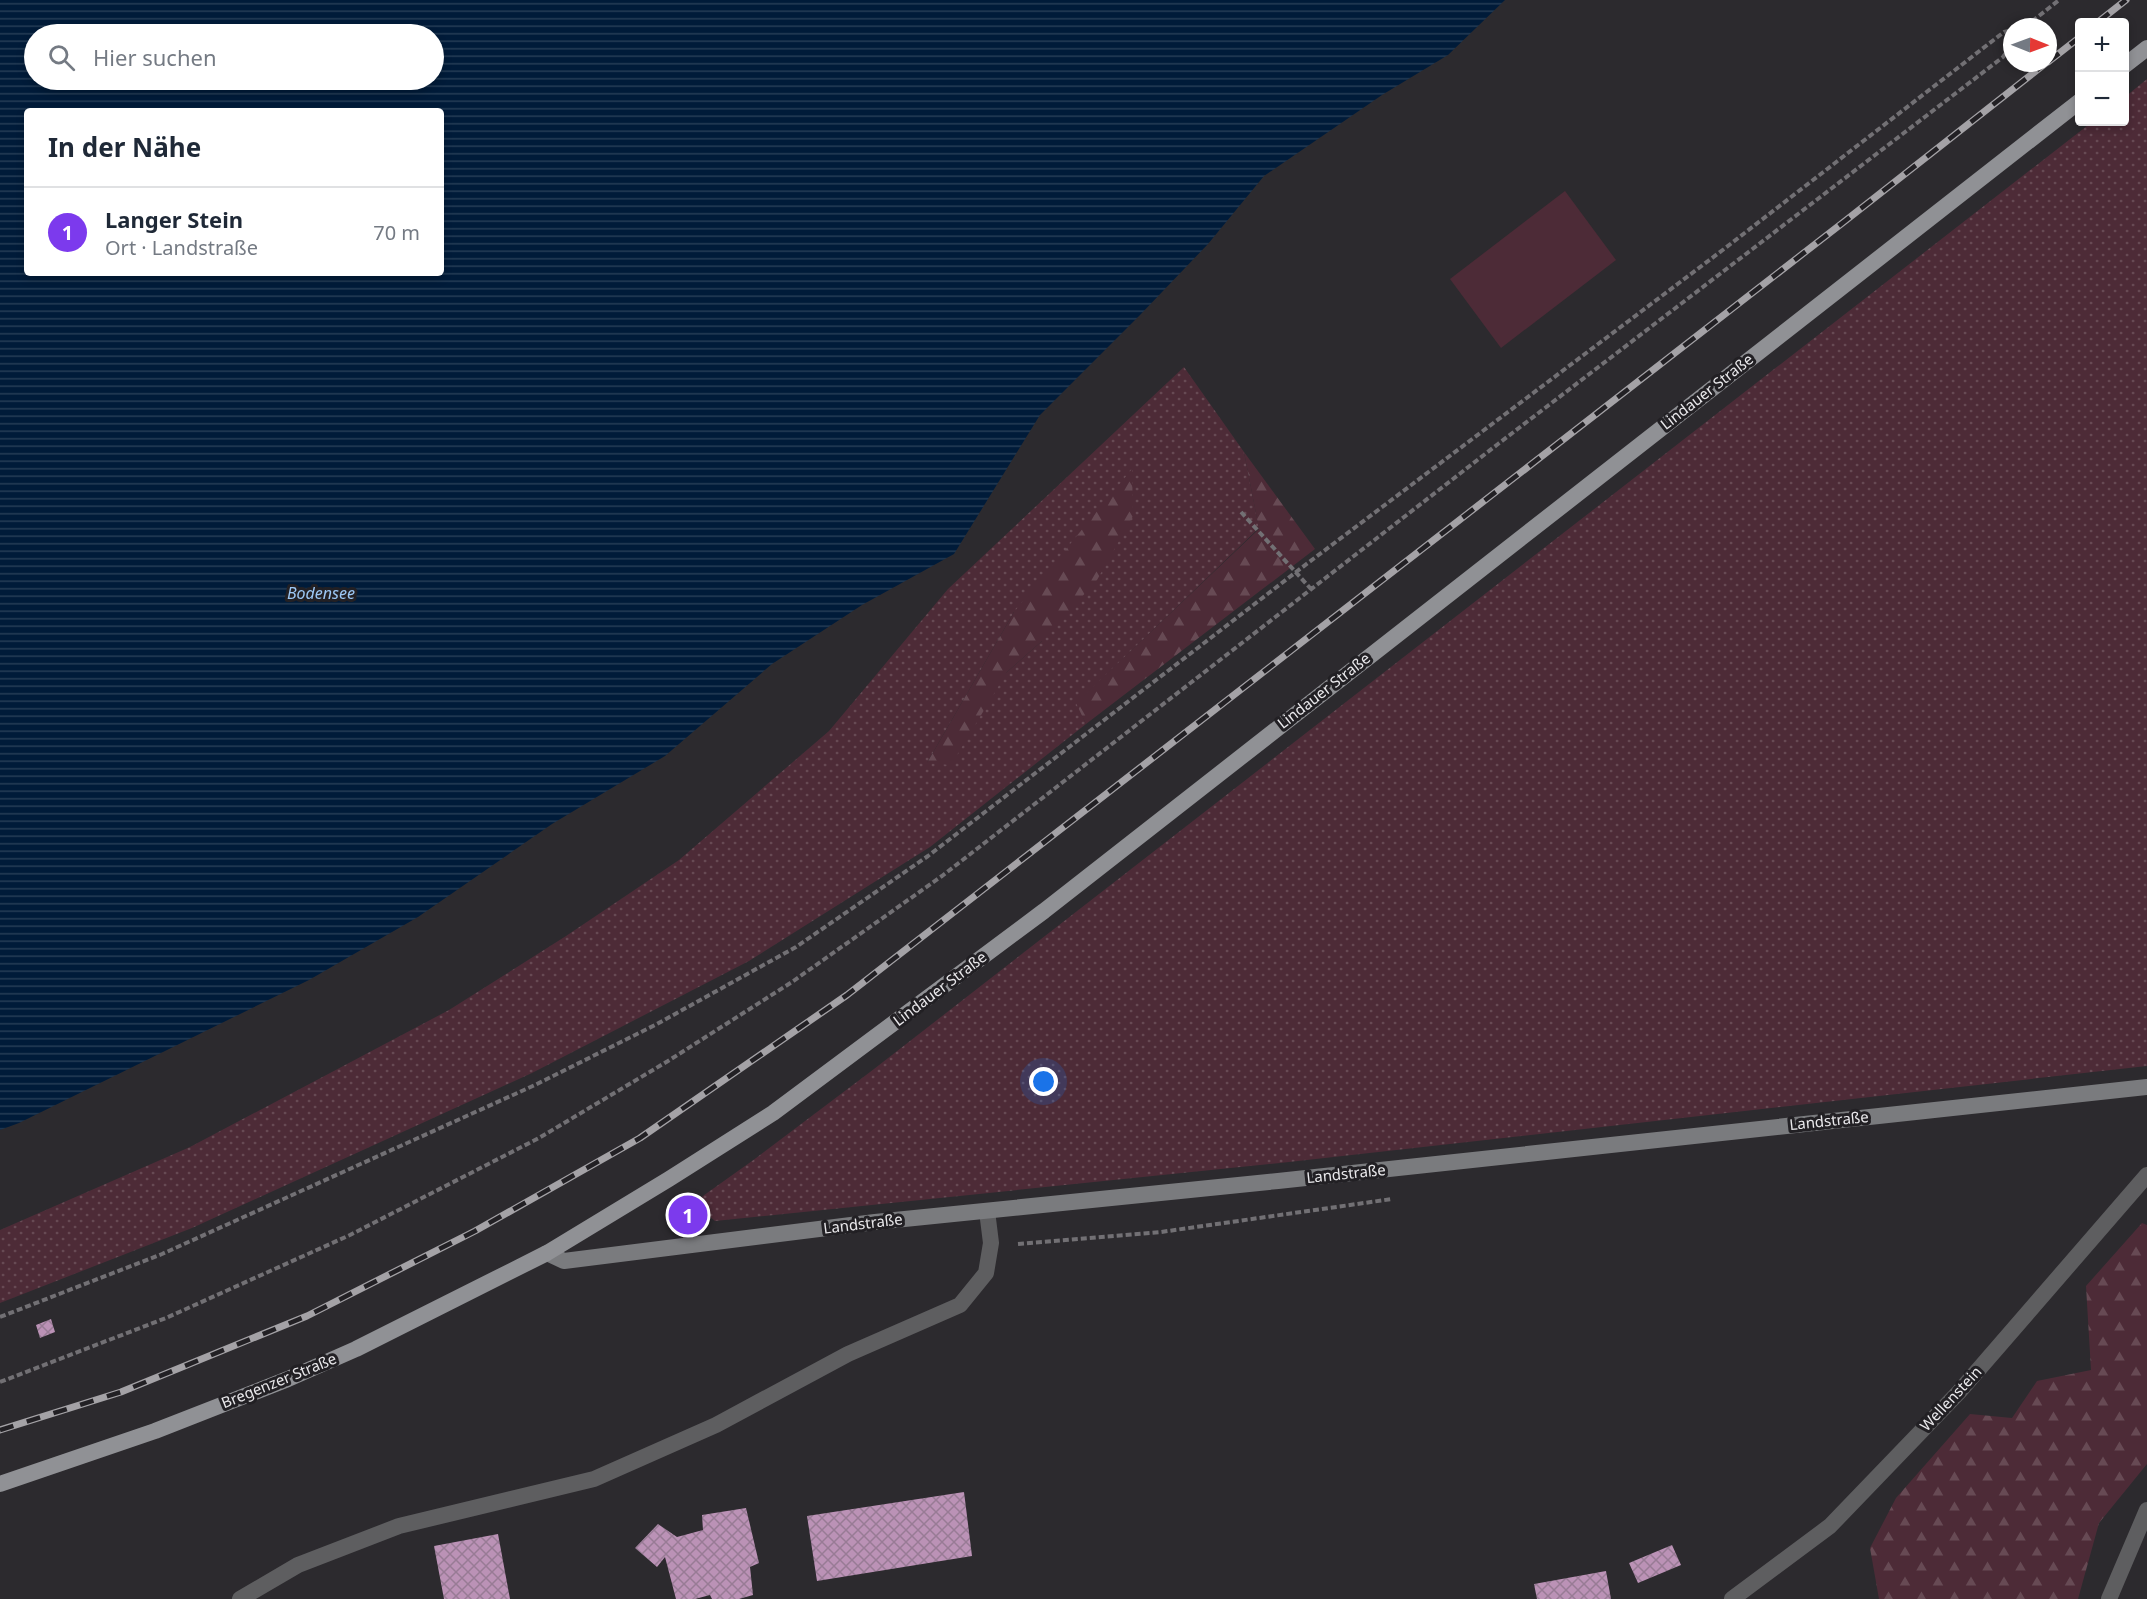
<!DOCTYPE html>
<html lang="de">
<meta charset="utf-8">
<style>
:root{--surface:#fff;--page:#f2f2f3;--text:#1f2937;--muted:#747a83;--line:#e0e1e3;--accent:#7c3aed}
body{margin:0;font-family:"Noto Sans",sans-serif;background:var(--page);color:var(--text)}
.controls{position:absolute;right:18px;top:18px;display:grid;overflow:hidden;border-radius:6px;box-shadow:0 3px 9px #0003}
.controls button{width:54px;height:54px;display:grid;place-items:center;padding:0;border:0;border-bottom:2px solid var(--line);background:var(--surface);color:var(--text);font:30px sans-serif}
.compass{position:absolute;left:2003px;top:18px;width:54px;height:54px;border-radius:50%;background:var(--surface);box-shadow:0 3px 9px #0003;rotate:91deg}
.you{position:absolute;left:1044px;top:1082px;width:21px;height:21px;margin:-15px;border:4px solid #fff;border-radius:50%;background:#1a73e8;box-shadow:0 0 0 9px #1a73e833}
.badge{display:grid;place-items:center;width:39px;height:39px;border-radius:50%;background:var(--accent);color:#fff;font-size:20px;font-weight:700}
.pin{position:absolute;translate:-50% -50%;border:3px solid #fff;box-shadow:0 2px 6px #0006}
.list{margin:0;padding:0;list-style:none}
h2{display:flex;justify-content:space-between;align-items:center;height:78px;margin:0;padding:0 24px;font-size:26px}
h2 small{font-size:20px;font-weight:400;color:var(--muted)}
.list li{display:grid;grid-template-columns:39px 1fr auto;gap:18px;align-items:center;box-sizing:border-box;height:90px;padding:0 24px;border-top:2px solid var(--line)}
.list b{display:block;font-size:22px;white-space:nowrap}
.list p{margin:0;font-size:20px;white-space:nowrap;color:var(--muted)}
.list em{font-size:20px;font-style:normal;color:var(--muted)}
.icon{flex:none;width:33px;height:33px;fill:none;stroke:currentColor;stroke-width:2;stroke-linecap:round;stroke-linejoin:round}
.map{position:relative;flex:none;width:2147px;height:1599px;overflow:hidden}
.search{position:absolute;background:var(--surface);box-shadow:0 3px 9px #0003;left:24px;top:24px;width:420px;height:66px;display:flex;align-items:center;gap:15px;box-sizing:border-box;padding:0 21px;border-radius:33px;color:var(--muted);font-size:22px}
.panel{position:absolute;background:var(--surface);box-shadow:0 3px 9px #0003;left:24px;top:108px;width:420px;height:168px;border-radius:6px}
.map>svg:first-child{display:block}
</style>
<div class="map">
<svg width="2147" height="1599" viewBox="0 0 2147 1599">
<defs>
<pattern id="grass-dots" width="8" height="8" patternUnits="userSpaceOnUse" patternTransform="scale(1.5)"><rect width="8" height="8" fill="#4d2b37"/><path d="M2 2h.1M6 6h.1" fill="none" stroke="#674a54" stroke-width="1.8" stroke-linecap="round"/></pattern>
<pattern id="forest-firs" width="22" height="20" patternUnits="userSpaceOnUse" patternTransform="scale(1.5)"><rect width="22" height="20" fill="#4d2b37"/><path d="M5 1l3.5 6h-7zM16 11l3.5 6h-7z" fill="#674a54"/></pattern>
<pattern id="water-rules" width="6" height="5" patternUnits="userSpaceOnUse" patternTransform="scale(1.5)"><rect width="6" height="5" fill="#001b39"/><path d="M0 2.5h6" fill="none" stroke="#253c56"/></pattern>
<pattern id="building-cross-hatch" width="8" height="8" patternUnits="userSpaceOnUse" patternTransform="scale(1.5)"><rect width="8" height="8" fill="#bb92b6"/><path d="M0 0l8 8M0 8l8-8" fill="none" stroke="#987b95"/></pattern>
</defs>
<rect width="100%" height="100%" fill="#2c2a2e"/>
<path fill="url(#grass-dots)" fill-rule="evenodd" d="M 2147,79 L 2147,1066 L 1280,1163 L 715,1221 L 693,1203 L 752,1161 L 874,1069 L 2092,122 L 2124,122 L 2125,97 Z
M 1184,367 L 1244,452 L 1259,528 L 1077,703 L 1086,724 L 930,847 L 749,961 L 532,1073 L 192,1228 L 0,1303 L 0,1230 L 190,1147 L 449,1010 L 566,936 L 679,860 L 829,731 L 948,589 ZM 1014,612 L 1042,641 L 1007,672 L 927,763 Z"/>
<path fill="url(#forest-firs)" d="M 1244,452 L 1315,549 L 1086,724 L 1076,703 L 1259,529 Z
M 1132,469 L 1133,516 L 1097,580 L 1042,641 L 1007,672 L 951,765 L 927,763 L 1014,612 Z
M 2142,1223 L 2147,1225 L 2147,1464 L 2099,1523 L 2078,1599 L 1879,1599 L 1870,1548 L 1896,1498 L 1970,1414 L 2012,1418 L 2037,1381 L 2091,1370 L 2086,1286 Z"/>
<path fill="#4d2b37" d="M 1565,191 L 1616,260 L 1501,348 L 1450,279 Z"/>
<path fill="url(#water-rules)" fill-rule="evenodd" d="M 0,0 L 1505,0 L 1448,55 L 1382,95 L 1264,176 L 1208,244 L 1140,315 L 1040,415 L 954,554 L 862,605 L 772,664 L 665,756 L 552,824 L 418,917 L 309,980 L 19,1123 L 0,1130 ZM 34,34 L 434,34 L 434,80 L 34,80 ZM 27,111 L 441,111 L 441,273 L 27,273 Z"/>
<path fill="url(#building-cross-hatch)" d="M 51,1319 L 55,1332 L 40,1338 L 36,1325 Z
M 964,1492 L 972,1556 L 817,1581 L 807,1516 Z
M 746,1508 L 759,1563 L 750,1567 L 753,1595 L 739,1599 L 712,1599 L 710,1595 L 695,1599 L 676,1599 L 665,1557 L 657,1567 L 635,1548 L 658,1524 L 677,1537 L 703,1530 L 702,1515 Z
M 498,1534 L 510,1599 L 444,1599 L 434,1546 Z
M 1672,1545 L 1681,1565 L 1638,1583 L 1629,1563 Z
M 1606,1571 L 1611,1599 L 1537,1599 L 1534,1584 Z"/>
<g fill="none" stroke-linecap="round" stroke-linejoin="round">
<path stroke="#727074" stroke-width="4" stroke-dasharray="6 3" stroke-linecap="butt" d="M 2025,27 L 2059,0
M 1241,512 L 1311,589
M 1018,1244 L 1161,1232 L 1392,1199
M 0,1317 L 162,1254 L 535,1085 L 657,1024 L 796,947 L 928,856 L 1296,572 L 1724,249 L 2004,32 L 2012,30
M 0,1382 L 166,1318 L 350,1235 L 539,1138 L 668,1061 L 792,982 L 942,876 L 1498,444 L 2003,57 L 2012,44"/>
<path stroke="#5e5e60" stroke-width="16" d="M 240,1599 L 298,1565 L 399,1526 L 594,1479 L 716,1425 L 848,1354 L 960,1305 L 986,1273 L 991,1243 L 987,1211"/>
<path stroke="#5e5e60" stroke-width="16" d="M 1732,1599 L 1830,1526 L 1959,1392 L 2147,1175
M 2109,1599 L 2147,1510"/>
<path stroke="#7a7b7e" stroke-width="16" d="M 547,1253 L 564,1261 L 875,1222 L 1278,1181 L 2147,1087"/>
<path stroke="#909195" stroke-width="16" d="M 2124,66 L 2147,48
M 0,1484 L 155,1431 L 288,1379 L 356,1349 L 547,1253 L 669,1179 L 773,1113 L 1044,911 L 2080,101"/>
<defs>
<path id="rail" d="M 2098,22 L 2126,0
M 2048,62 L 2080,37
M 0,1430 L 121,1392 L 307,1316 L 475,1231 L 640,1138 L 847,995 L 1845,221 L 2046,63"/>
</defs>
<use href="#rail" stroke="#a4a2a6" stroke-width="7"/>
<use href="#rail" stroke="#222024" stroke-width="4.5" stroke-dasharray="14" stroke-linecap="butt"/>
</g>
<g text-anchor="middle" stroke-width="6" stroke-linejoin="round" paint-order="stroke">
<g font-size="15" fill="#eae9ec" stroke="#222024">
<text transform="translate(1707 392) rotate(-38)" y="5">Lindauer Straße</text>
<text transform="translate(1324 691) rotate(-38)" y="5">Lindauer Straße</text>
<text transform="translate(940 989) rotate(-37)" y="5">Lindauer Straße</text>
<text transform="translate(1829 1121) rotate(-6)" y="5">Landstraße</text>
<text transform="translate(1346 1174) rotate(-6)" y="5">Landstraße</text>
<text transform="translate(863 1224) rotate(-7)" y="5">Landstraße</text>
<text transform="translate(279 1381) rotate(-22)" y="5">Bregenzer Straße</text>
<text transform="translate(1951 1399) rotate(-47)" y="5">Wellenstein</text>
</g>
<g font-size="16" font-style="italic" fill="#9cc7f4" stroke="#222024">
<text x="321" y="599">Bodensee</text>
</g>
</g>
</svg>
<div class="controls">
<button>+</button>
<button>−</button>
</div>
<svg class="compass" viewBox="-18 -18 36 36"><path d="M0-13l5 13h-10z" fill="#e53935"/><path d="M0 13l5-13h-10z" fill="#747a83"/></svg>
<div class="you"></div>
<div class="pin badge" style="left:688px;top:1215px">1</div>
<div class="search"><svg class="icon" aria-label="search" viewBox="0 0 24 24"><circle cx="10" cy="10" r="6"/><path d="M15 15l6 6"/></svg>Hier suchen</div>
<section class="panel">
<h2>In der Nähe<small></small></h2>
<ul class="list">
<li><span class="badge">1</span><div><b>Langer Stein</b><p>Ort · Landstraße</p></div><em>70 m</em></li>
</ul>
</section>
</div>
